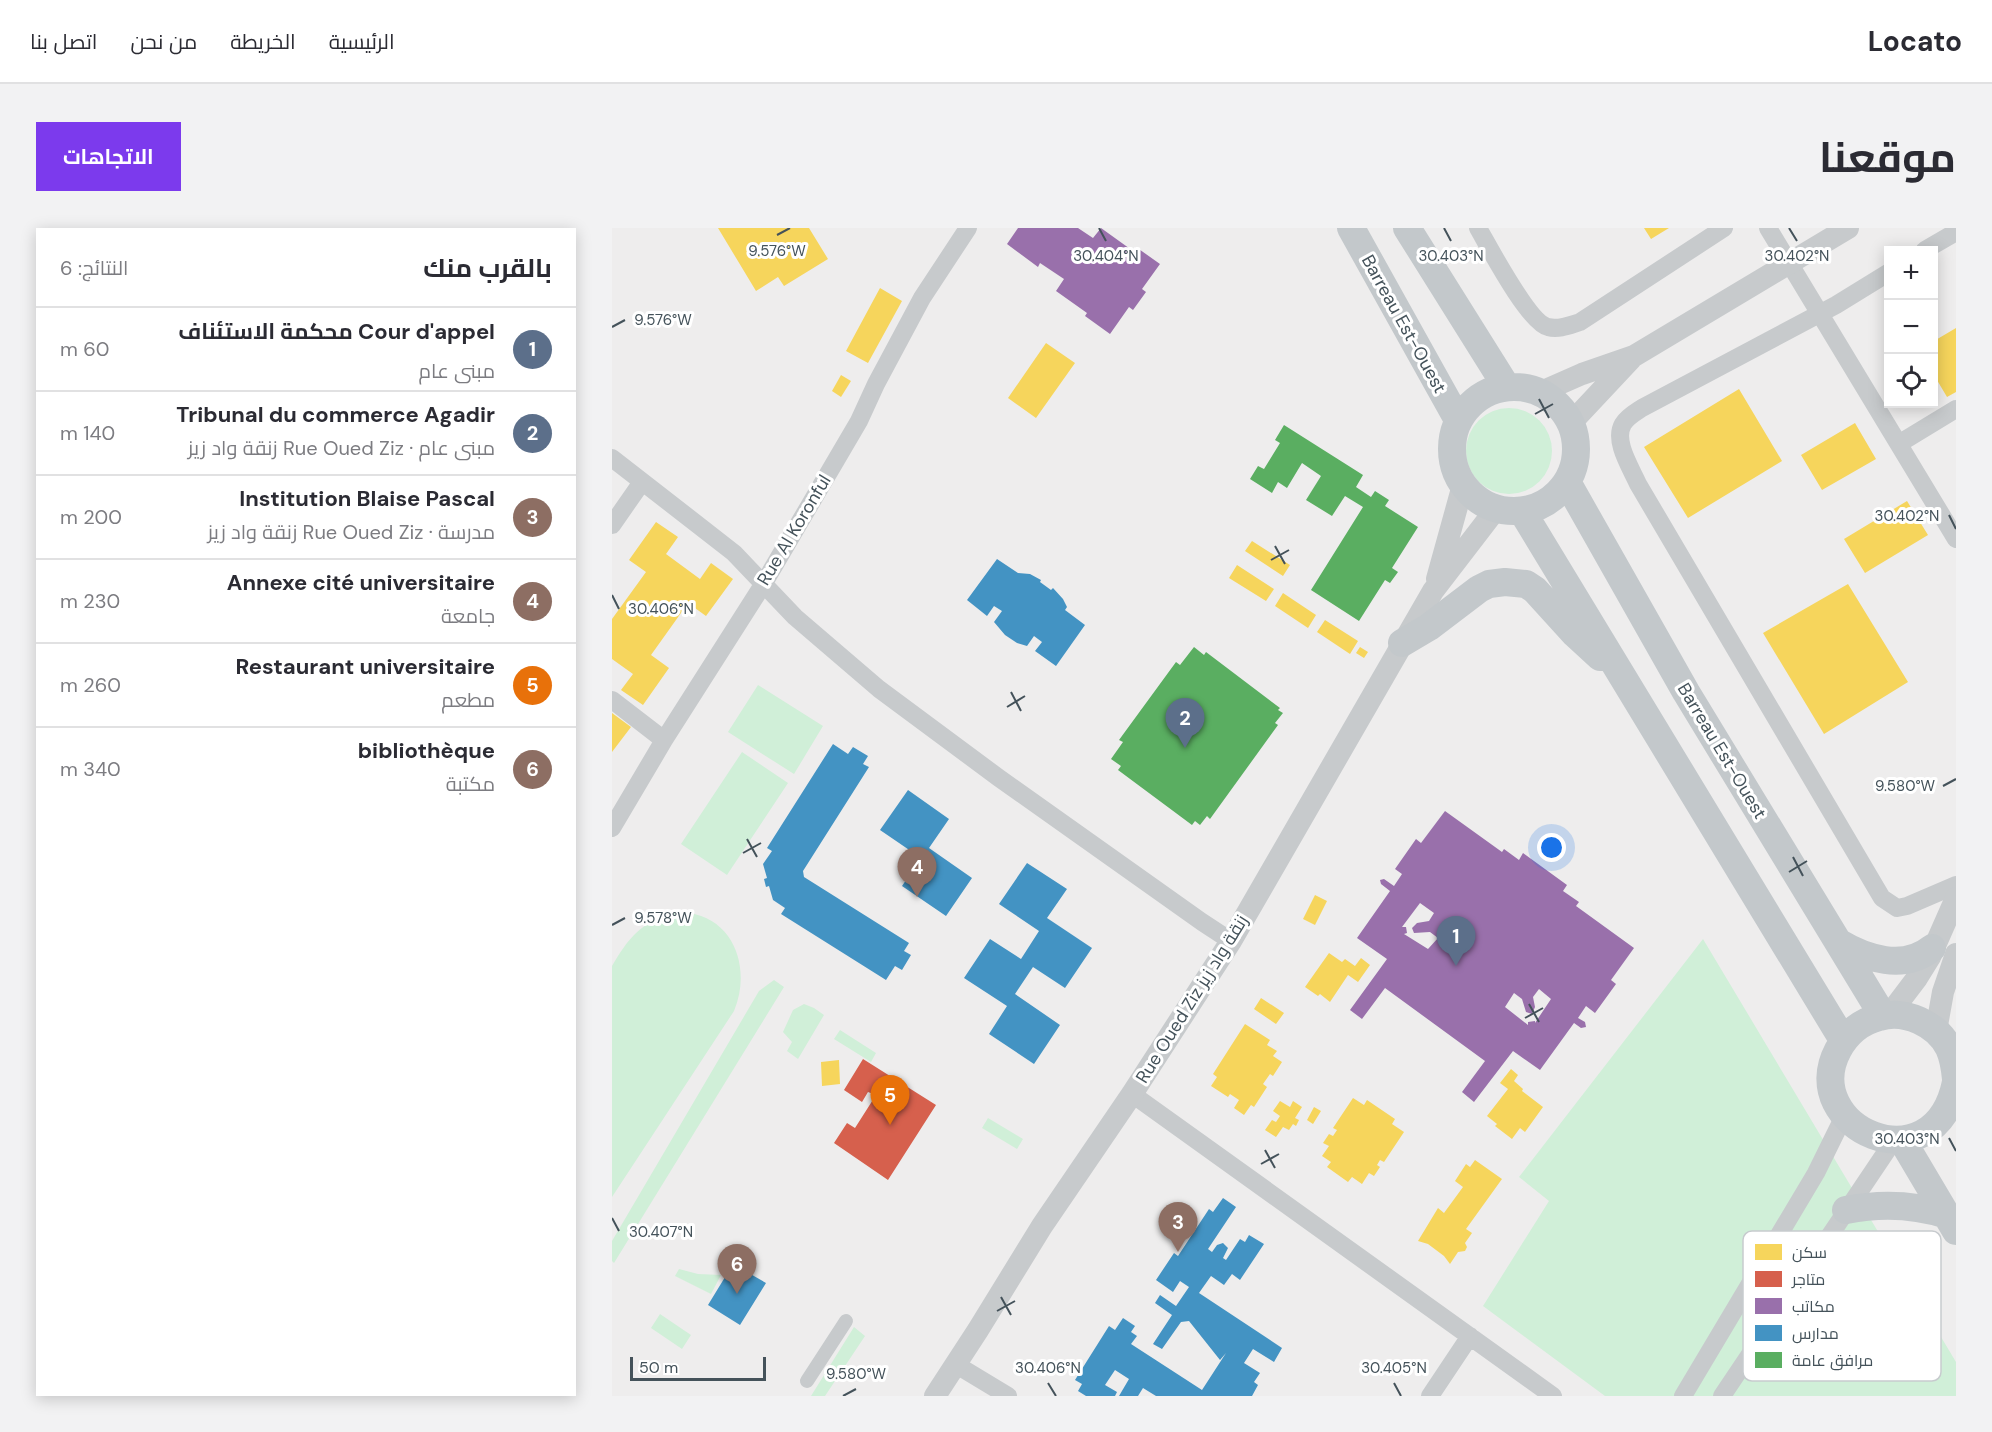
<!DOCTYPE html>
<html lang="ar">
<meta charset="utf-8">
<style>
:root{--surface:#fff;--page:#f2f2f3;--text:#2b2b33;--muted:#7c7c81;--line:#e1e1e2;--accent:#7c3aed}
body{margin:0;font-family:"DM Sans",Cairo,sans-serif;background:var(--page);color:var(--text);direction:rtl}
.controls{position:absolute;right:18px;top:18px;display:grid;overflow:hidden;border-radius:0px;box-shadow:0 3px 15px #0003}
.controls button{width:54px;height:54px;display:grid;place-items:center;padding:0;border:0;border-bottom:2px solid var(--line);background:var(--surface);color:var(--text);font:30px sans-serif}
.scale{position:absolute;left:18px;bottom:15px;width:136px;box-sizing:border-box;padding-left:6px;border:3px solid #44525a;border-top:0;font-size:16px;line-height:21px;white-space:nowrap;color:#44525a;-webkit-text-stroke:4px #fff;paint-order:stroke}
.you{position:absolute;left:940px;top:620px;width:21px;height:21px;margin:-15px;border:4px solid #fff;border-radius:50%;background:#1a73e8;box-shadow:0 0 0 9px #1a73e833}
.badge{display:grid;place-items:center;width:39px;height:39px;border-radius:50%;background:var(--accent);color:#fff;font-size:20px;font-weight:700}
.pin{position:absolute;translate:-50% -50px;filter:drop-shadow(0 2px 3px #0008)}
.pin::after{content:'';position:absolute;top:32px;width:21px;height:18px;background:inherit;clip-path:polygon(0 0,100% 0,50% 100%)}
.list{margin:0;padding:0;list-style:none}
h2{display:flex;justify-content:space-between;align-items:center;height:78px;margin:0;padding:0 24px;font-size:26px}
h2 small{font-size:20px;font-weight:400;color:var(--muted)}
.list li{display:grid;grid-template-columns:39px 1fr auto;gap:18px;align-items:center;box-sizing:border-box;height:84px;padding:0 24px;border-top:2px solid var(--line)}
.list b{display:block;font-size:22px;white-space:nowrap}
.list p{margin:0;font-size:20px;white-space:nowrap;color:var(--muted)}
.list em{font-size:20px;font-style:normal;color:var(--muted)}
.icon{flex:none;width:33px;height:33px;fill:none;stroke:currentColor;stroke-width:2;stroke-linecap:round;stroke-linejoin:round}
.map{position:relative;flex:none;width:1344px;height:1168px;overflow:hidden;direction:ltr;border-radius:0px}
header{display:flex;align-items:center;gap:36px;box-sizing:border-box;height:84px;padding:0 30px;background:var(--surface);border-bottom:2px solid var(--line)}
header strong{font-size:28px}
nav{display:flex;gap:33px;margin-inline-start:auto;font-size:21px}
.intro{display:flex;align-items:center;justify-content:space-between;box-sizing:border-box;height:144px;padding:0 36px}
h1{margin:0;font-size:42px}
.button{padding:15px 27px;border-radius:0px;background:var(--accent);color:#fff;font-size:21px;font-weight:700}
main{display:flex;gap:36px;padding:0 36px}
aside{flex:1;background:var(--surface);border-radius:0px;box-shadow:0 3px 15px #0003}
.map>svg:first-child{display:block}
</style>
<header>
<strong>Locato</strong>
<nav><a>الرئيسية</a><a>الخريطة</a><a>من نحن</a><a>اتصل بنا</a></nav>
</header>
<div class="intro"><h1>موقعنا</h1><a class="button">الاتجاهات</a></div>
<main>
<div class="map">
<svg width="1344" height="1168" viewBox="0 0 1344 1168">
<rect width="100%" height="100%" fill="#eeeded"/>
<path fill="#d0efd8" d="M854 223a43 43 0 1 1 86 0a43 43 0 1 1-86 0Z
M 146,457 L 211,498 L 182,546 L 116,504 Z
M 130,524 L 176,555 L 115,647 L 69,616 Z
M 53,685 C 61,685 69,684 77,685 C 124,692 139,743 122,783 L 0,969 L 0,738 C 17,709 24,702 53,685 Z
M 1091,711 L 1344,1134 L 1344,1168 L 993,1168 L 871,1078 L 937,973 L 907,949 Z
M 162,752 L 172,759 L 2,1035 L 0,1033 L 0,1013 L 147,763 Z
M 192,776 L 202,780 L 212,787 L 186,831 L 175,823 L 180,814 L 171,804 L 181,782 Z
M 228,802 L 264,825 L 259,834 L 222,811 Z
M 376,890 L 411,911 L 405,921 L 370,900 Z
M 67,1041 L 86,1046 L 109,1047 L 99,1066 L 63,1048 Z
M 48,1086 L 79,1107 L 70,1121 L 39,1100 Z
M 242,1099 L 253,1108 L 213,1168 L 199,1168 Z"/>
<path fill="#f6d55c" d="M 106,0 L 197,0 L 216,31 L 172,58 L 166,49 L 144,63 Z
M 1032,0 L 1057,0 L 1039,11 Z
M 268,60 L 290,73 L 256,135 L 234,123 Z
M 1344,100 L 1344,164 L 1335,169 L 1322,147 L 1322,113 Z
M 434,115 L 463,135 L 424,190 L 396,170 Z
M 229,147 L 239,153 L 229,169 L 220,163 Z
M 1127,161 L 1170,233 L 1076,290 L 1032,219 Z
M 1243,195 L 1264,231 L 1210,262 L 1189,227 Z
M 1295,273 L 1316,307 L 1253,345 L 1232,311 Z
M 44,294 L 66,309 L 54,326 L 88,351 L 99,335 L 121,351 L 94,388 L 76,375 L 64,392 L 39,427 L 57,440 L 31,477 L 9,462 L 21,446 L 0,431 L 0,391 L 34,344 L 17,332 Z
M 640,313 L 678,337 L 671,348 L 633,323 Z
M 625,337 L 662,361 L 654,373 L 617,350 Z
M 1236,356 L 1296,454 L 1212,506 L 1151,405 Z
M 671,365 L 704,387 L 696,400 L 663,378 Z
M 713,392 L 746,413 L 738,426 L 705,404 Z
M 748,419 L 756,424 L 752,430 L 744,425 Z
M 0,485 L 19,499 L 0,524 Z
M 703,667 L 715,673 L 703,697 L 691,691 Z
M 717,725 L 730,734 L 733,731 L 743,738 L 749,730 L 758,737 L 746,754 L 736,747 L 718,774 L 708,766 L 706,768 L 693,759 Z
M 649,770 L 672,785 L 664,796 L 642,781 Z
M 633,796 L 658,812 L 655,817 L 665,823 L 661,828 L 670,834 L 661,848 L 658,846 L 651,856 L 655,859 L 642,879 L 639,877 L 632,887 L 622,880 L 627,872 L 618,866 L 616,869 L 599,858 L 605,849 L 601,846 Z
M 227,832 L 228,856 L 210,858 L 209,834 Z
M 899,841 L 906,847 L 902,853 L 911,861 L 910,863 L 931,879 L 913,904 L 908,900 L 900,911 L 883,898 L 885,896 L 875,888 L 896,861 L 888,855 Z
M 741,870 L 752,877 L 755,872 L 783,891 L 780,896 L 792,904 L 772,934 L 768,932 L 765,937 L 768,939 L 762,948 L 757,945 L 750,956 L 740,949 L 736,954 L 715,939 L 719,934 L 710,928 L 717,918 L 711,915 L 717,906 L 721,908 L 725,902 L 721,900 Z
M 668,873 L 678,879 L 681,873 L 690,879 L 683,890 L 687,892 L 684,898 L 681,896 L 677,902 L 671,899 L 664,909 L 653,902 L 660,892 L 664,894 L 668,888 L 661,883 Z
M 702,879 L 709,883 L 701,896 L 695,892 Z
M 863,932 L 890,951 L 854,1001 L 860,1005 L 853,1015 L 855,1019 L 853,1023 L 846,1024 L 838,1036 L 832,1028 L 816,1016 L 806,1013 L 826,980 L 832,985 L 851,959 L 843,953 L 854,936 L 858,939 Z"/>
<path fill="#d6604d" d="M 251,831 L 324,877 L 276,952 L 222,915 L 235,895 L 243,900 L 264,867 L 256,864 L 250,874 L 232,862 Z"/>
<path fill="#9970ab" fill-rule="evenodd" d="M 406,0 L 466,0 L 481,10 L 489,0 L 521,23 L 524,19 L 548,36 L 530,61 L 534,64 L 521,82 L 517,79 L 498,106 L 473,88 L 475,85 L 444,63 L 452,51 L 428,35 L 426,39 L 395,16 Z
M 833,583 L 890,624 L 892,621 L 907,632 L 911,625 L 955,657 L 951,663 L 967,674 L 964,678 L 1022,720 L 999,752 L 1004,756 L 983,785 L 974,778 L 966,790 L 973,794 L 974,799 L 969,800 L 962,795 L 928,842 L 901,823 L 862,874 L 850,864 L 873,833 L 773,760 L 750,791 L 738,782 L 775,731 L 745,710 L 778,663 L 769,656 L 768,652 L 772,651 L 782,658 L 790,646 L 783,641 L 804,611 L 809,615 ZM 808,675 L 822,685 L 817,693 L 805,695 L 800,700 L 802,705 L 818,704 L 826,710 L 816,721 L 792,706 L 795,705 L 794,699 L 790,699 ZM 927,761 L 939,771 L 923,795 L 923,793 L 916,794 L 916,797 L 893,779 L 902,765 L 910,771 L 914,784 L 920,786 L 923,779 L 921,769 Z"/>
<path fill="#4393c3" d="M 385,331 L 406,345 L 418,346 L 429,352 L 428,354 L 439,362 L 441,360 L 451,371 L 455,379 L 453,382 L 473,397 L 444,438 L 423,423 L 430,414 L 422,408 L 415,418 L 405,415 L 393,407 L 382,394 L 390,383 L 382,378 L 375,388 L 355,372 Z
M 221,516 L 236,526 L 241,519 L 256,528 L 251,536 L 257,539 L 191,643 L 192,649 L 297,715 L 292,723 L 299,727 L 290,742 L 283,738 L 274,752 L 169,686 L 173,680 L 161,672 L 157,658 L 154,659 L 152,651 L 155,650 L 151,636 L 160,623 L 155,620 Z
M 296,562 L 337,591 L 317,620 L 360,650 L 334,688 L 290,658 L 309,630 L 268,602 Z
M 415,635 L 455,661 L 435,690 L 480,720 L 453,760 L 421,739 L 403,766 L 448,797 L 422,836 L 377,806 L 395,778 L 352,750 L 378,711 L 409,731 L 427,703 L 387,676 Z
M 611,970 L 624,979 L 596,1021 L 600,1024 L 605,1017 L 611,1015 L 616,1020 L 611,1030 L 614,1032 L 628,1011 L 633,1014 L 637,1007 L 652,1016 L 628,1052 L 620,1046 L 612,1057 L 599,1048 L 587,1065 L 670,1120 L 662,1134 L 641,1121 L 632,1135 L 648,1145 L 642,1154 L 646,1157 L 640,1168 L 544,1168 L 531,1160 L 526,1168 L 507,1168 L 517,1151 L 503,1142 L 493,1157 L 505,1164 L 503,1168 L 474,1168 L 466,1163 L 470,1156 L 463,1152 L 497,1098 L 503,1102 L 511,1090 L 523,1098 L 519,1104 L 525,1108 L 519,1116 L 590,1162 L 614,1125 L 608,1132 L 577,1093 L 569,1094 L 550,1121 L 541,1116 L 560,1087 L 543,1075 L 548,1067 L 564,1078 L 577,1059 L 568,1053 L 561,1064 L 544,1052 L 562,1025 L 566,1028 L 597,981 L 601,984 Z
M 121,1036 L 154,1055 L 128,1097 L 96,1077 Z"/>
<path fill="#5aae61" d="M 672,197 L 751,247 L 744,259 L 759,269 L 763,263 L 777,272 L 773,278 L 806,299 L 780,340 L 786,344 L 778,355 L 773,352 L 747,393 L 699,362 L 751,279 L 733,268 L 720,288 L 694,272 L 709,248 L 690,235 L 675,260 L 666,254 L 660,265 L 638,251 L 646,238 L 652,241 L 668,215 L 663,212 Z
M 582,419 L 592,427 L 594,424 L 668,480 L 666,482 L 671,485 L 663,495 L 666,497 L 598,591 L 595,588 L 588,597 L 583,593 L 580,597 L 506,542 L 509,538 L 499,531 L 511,514 L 507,512 L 564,434 L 568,437 Z"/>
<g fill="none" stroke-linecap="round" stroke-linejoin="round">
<path stroke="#c7cacc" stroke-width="14" d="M 195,1153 L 234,1093"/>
<path stroke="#c7cacc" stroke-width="18" d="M 866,0 C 877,19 917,95 936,99 C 947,102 958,97 968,94 L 1112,0
M 1156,0 L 1344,311
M 1313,22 L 1344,4
M 1276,45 L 1224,77 L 1030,180 C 1024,184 1015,189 1011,196 C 1001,213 1019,240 1026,256 L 1270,670 L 1285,680 L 1295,678 L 1344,657
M 1288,215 L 1344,181
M 0,230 L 122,325 L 183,389 L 267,461 L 387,550 L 590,694 L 619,713
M 0,297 L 30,254
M 0,472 L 52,512
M 0,600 L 52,512 L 152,355 L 247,193 L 264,156 L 310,70 L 356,0
M 520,866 L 941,1168
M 343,1136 L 396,1168
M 818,1168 L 858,1108
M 1071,1168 L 1204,945 L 1232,888
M 1110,1168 L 1282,912"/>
<path stroke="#c7cacc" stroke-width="22" d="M 929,164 L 970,146 L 1022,128 L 1236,0
M 959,195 L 1019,131
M 825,351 L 851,257
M 1277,787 L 1305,750 L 1318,729 L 1344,670
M 1324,803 L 1331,764 L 1344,726
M 323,1168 L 366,1102 L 430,998 L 520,866 L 619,713 L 821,363 L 884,281"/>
<path stroke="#c3c8cb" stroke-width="28" d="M 739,0 L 846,192
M 795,0 L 894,158
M840 221a62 62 0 1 1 124 0a62 62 0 1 1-124 0Z
M 955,254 L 1074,464 L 1271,788
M 910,283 L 1231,812
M 790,415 L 817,399 L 867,361 L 877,356 L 893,354 L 914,356 L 923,362 L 963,406 L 988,429
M 1226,714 C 1254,731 1292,743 1320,720
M 1344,851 C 1343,840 1342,831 1337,820 C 1325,796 1293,781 1267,789 C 1248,794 1235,805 1226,822 C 1185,899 1322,962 1344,854
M 1290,912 L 1344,1003
M 1234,982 C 1269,975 1301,976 1335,987"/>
</g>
<path fill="none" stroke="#44525a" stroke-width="2" d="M 487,0 L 494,13M 832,0 L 839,13M 1177,0 L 1185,13M 165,7 L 178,0M 0,99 L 13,92M 927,171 L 937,190M 923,186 L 941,176M 1337,287 L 1344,301M 663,318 L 673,336M 659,332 L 677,322M 0,367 L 7,381M 399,464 L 409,483M 395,479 L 413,468M 1331,558 L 1344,551M 135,611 L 145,629M 131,625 L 149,615M 1181,629 L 1191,648M 1177,644 L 1195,633M 0,697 L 13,690M 917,776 L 927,794M 913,790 L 931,780M 1337,910 L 1344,923M 653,922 L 663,940M 649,936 L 667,926M 0,990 L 7,1003M 389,1069 L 399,1087M 385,1083 L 403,1073M 436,1155 L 444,1168M 782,1155 L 789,1168M 231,1168 L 244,1161"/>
<g text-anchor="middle" stroke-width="6" stroke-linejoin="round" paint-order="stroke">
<g font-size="18" fill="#44525a" stroke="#fff">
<text transform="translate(792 96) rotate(61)" y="6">Barreau Est-Ouest</text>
<text transform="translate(182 302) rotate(-59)" y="6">Rue Al Koronful</text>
<text transform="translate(1110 523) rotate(59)" y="6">Barreau Est-Ouest</text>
<text transform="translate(580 771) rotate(-58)" y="6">Rue Oued Ziz زنقة واد زيز</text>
</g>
</g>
<rect x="1131" y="1003" width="198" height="150" rx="9" fill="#fff" stroke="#c7cbce" stroke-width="1.5"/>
<rect x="1143" y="1016" width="27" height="16" fill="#f6d55c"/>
<rect x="1143" y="1043" width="27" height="16" fill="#d6604d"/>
<rect x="1143" y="1070" width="27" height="16" fill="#9970ab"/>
<rect x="1143" y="1097" width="27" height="16" fill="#4393c3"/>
<rect x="1143" y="1124" width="27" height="16" fill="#5aae61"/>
<g font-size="16" fill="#44525a">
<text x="1180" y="1030">سكن</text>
<text x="1180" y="1057">متاجر</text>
<text x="1180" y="1084">مكاتب</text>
<text x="1180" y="1111">مدارس</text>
<text x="1180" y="1138">مرافق عامة</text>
</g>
<g font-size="15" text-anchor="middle" fill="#44525a" stroke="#fff" stroke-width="6" stroke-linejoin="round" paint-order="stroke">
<text x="165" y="28">9.576°W</text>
<text x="494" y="33">30.404°N</text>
<text x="839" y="33">30.403°N</text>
<text x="1185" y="33">30.402°N</text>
<text x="51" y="97">9.576°W</text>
<text x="1295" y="293">30.402°N</text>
<text x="49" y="386">30.406°N</text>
<text x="1293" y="563">9.580°W</text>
<text x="51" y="695">9.578°W</text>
<text x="1295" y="916">30.403°N</text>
<text x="49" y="1009">30.407°N</text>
<text x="436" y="1145">30.406°N</text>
<text x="782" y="1145">30.405°N</text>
<text x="244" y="1151">9.580°W</text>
</g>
</svg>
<div class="controls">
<button>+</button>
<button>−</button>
<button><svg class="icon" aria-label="locate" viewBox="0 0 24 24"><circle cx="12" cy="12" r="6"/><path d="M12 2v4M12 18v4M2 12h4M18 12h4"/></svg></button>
</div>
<div class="scale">50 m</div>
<div class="you"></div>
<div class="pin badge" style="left:844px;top:738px;background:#5c6f8a">1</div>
<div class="pin badge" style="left:573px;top:520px;background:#5c6f8a">2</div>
<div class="pin badge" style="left:566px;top:1024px;background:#8d6e63">3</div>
<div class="pin badge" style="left:305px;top:669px;background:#8d6e63">4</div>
<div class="pin badge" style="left:278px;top:897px;background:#e8710a">5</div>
<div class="pin badge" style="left:125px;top:1066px;background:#8d6e63">6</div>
</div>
<aside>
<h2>بالقرب منك<small>النتائج: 6</small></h2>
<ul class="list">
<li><span class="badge" style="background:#5c6f8a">1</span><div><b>Cour d'appel محكمة الاستئناف</b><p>مبنى عام</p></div><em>60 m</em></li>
<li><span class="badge" style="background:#5c6f8a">2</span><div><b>Tribunal du commerce Agadir</b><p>مبنى عام · Rue Oued Ziz زنقة واد زيز</p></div><em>140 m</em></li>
<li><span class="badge" style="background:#8d6e63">3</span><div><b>Institution Blaise Pascal</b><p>مدرسة · Rue Oued Ziz زنقة واد زيز</p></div><em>200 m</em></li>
<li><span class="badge" style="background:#8d6e63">4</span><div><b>Annexe cité universitaire</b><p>جامعة</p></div><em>230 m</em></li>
<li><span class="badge" style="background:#e8710a">5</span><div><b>Restaurant universitaire</b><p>مطعم</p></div><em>260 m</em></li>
<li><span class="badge" style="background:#8d6e63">6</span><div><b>bibliothèque</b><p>مكتبة</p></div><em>340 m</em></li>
</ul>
</aside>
</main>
